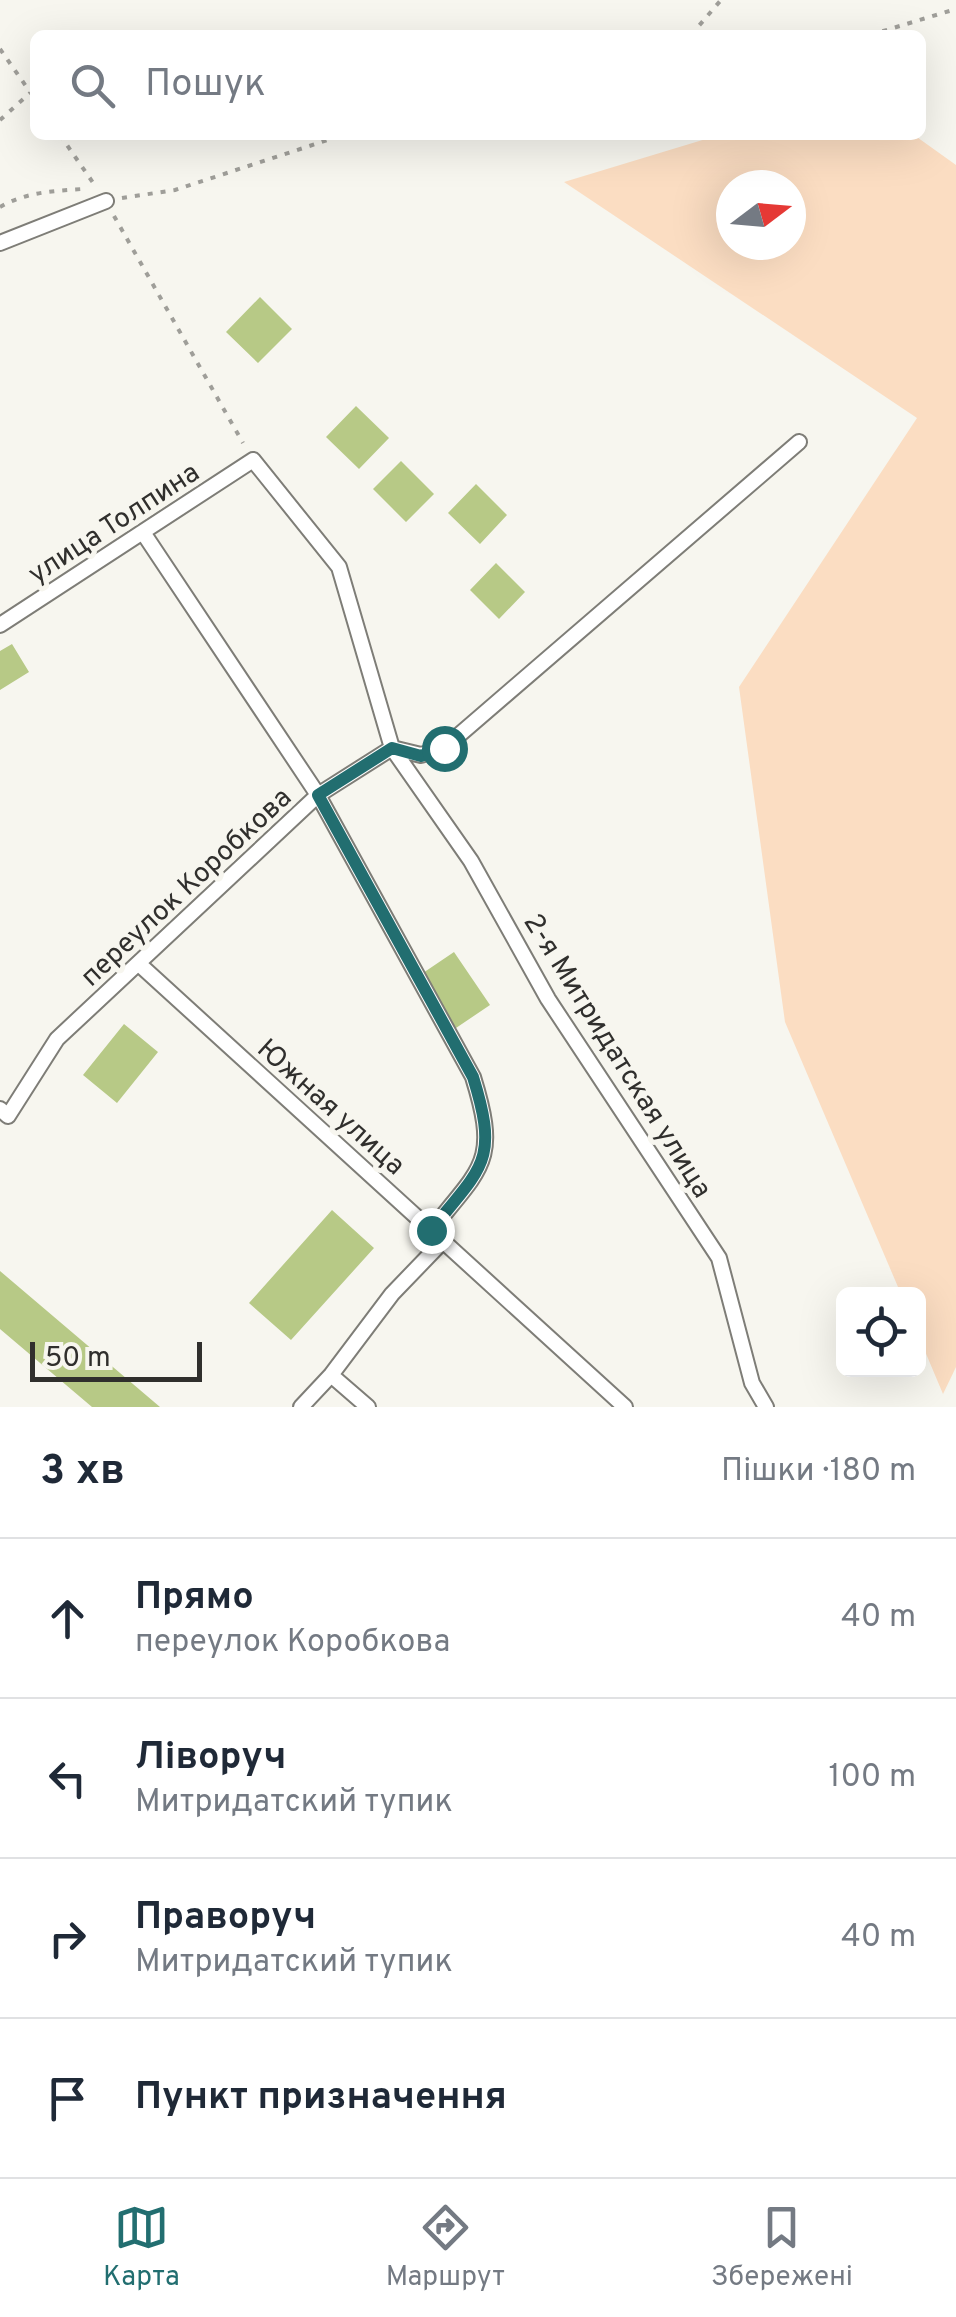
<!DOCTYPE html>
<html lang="uk">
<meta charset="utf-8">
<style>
:root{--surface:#fff;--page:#f2f2f3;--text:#1f2937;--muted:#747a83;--line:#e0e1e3;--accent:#226e70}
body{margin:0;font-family:Overpass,sans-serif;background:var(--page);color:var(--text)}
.controls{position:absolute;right:30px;bottom:30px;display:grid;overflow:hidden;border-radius:15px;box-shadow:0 10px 40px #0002}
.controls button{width:90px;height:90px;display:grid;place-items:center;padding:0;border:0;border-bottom:2px solid var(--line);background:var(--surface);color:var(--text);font:50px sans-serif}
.compass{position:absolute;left:716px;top:170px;width:90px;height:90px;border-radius:50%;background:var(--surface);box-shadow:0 10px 40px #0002;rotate:74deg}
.scale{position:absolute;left:30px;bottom:25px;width:172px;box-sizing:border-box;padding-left:10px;border:5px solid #302f2d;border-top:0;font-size:28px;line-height:35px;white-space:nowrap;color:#302f2d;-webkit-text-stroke:8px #f7f6ef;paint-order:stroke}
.stop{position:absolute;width:30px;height:30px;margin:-22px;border:8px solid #226e70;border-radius:50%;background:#fff}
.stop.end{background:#226e70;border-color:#fff;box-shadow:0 2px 10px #0008}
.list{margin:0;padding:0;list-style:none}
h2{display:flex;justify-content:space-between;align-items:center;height:130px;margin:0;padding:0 40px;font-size:42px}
h2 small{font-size:32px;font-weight:400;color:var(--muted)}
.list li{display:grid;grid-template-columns:65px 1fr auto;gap:30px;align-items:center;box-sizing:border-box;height:160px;padding:0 40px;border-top:2px solid var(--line)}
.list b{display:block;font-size:38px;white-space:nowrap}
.list p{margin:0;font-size:32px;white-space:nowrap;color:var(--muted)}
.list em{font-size:32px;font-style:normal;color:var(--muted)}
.icon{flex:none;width:55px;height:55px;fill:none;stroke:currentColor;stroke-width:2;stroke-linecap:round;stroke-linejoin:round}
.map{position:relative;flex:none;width:956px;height:1407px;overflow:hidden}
.search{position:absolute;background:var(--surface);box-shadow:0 10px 40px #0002;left:30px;right:30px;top:30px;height:110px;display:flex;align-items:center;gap:25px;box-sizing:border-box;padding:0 35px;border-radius:15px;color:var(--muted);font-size:38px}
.sheet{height:770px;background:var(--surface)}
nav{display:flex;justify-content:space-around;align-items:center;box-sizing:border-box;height:140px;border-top:2px solid var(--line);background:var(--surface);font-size:28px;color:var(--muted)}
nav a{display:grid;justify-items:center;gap:5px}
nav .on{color:var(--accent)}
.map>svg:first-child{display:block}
</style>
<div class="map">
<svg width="956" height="1407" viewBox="0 0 956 1407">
<rect width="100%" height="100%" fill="#f7f6ef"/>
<path fill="#fbddc2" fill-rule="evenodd" d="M 719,135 L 914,135 L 956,165 L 956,1367 L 943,1394 L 919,1337 L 918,1294 L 901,1294 L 785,1022 L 739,687 L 917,418 L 564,182 ZM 731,185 L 791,185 L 791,245 L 731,245 Z"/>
<path fill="#b7c986" d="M 260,297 L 292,329 L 258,363 L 226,332 Z
M 356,406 L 389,438 L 359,469 L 326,437 Z
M 401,461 L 434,494 L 406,522 L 373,489 Z
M 476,484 L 507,515 L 480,544 L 448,513 Z
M 496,563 L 525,592 L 499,619 L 470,590 Z
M 12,644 L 29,672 L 0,690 L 0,651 Z
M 454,952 L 490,1005 L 456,1028 L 420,975 Z
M 124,1024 L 158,1052 L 117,1103 L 83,1075 Z
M 332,1210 L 374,1248 L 291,1340 L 249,1303 Z
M 0,1271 L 160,1407 L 92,1407 L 0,1329 Z"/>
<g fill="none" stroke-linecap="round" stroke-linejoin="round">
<defs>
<path id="lane" d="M 0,243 L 106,201
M 144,534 L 318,795 L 473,1077 C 499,1161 483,1166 431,1230
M 0,625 L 253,460 L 339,567 L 392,748 L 471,861 L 548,999 L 719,1258 L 752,1383 L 766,1407
M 139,964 L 625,1407
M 0,1109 L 8,1116 L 57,1039 L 318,795 L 392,748 L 421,755 L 444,748 L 799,442
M 331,1375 L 368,1407
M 301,1407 L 331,1375 L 392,1294 L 444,1240"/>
</defs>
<use href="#lane" stroke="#7e7d77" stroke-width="18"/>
<path stroke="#9f9e99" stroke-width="4" stroke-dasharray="5 8" stroke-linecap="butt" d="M 691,35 L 721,0
M 870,35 L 956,9
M 0,49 L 35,99
M 0,120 L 30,93
M 60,135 L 96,187
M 122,198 L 175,190 L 343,135
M 0,207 C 26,192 53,191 82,189
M 114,216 L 243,443"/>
<use href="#lane" stroke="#fff" stroke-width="14"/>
</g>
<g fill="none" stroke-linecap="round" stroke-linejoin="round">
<path stroke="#226e70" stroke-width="12" d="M 431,1230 C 483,1166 499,1161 473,1077 L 318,795 L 392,748 L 421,756 L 444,748"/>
</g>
<g text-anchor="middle" stroke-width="10" stroke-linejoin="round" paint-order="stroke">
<g font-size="28" fill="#302f2d" stroke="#f7f6ef">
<text transform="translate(113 522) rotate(-33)" y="10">улица Толпина</text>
<text transform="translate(185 886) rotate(-43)" y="10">переулок Коробкова</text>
<text transform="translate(619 1055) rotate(58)" y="10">2-я Митридатская улица</text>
<text transform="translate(332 1106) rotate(42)" y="10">Южная улица</text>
</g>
</g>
</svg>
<div class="controls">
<button><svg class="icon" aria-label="locate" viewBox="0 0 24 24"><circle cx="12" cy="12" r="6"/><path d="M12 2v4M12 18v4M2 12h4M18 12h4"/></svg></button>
</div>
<svg class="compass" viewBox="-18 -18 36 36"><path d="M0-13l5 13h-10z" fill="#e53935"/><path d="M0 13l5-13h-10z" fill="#747a83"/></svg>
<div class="scale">50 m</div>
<div class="stop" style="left:444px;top:748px"></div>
<div class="stop end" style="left:431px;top:1230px"></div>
<div class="search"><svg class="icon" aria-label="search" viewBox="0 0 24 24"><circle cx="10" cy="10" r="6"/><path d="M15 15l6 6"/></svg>Пошук</div>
</div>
<section class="sheet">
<h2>3 хв<small>Пішки · 180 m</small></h2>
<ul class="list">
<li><svg class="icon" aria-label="ahead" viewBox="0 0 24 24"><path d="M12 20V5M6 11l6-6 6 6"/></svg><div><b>Прямо</b><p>переулок Коробкова</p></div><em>40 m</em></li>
<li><svg class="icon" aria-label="left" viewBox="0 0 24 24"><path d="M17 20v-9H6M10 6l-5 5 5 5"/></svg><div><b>Ліворуч</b><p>Митридатский тупик</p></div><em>100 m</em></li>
<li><svg class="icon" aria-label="right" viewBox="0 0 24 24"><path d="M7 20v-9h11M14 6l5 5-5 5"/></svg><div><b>Праворуч</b><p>Митридатский тупик</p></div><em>40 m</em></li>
<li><svg class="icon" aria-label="arrive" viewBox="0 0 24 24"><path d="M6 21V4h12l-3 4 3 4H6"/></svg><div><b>Пункт призначення</b></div></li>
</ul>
</section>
<nav>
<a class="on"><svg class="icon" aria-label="map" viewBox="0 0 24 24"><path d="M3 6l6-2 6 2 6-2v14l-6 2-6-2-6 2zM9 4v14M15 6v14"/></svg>Карта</a>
<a><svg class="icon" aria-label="directions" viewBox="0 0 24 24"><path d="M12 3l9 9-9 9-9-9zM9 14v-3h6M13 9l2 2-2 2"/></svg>Маршрут</a>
<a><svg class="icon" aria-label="saved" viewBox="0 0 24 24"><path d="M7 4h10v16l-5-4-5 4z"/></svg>Збережені</a>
</nav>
